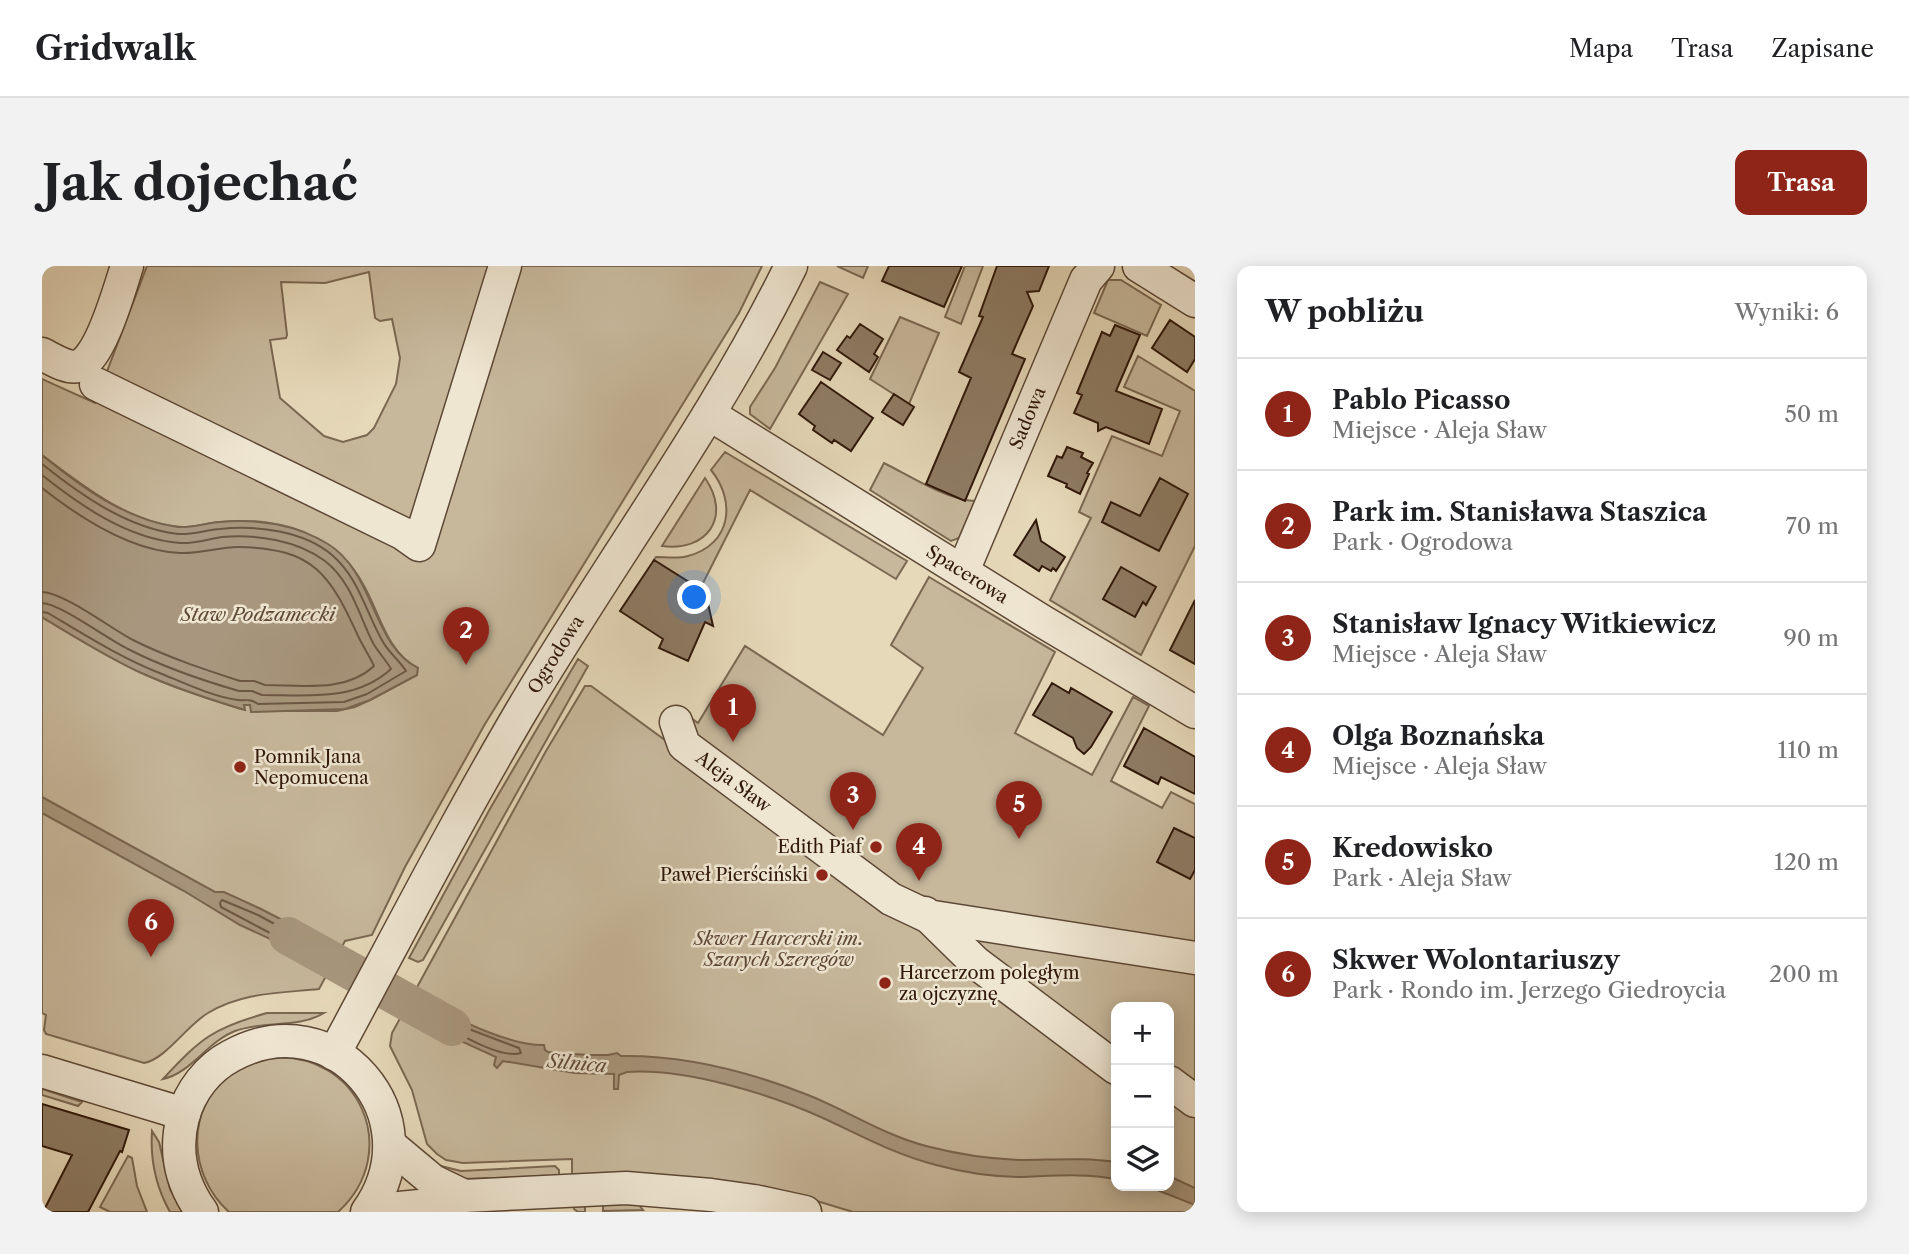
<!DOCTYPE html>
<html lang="pl">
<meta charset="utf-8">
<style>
:root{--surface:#fff;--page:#f2f2f2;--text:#202124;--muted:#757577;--line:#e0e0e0;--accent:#8f2418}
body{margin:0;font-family:"Libre Caslon Text",serif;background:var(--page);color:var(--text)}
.controls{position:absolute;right:21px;bottom:21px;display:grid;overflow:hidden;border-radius:14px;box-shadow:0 4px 18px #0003}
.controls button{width:63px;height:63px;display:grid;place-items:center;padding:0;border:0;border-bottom:2px solid var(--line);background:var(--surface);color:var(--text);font:35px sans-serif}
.you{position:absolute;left:653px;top:332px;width:24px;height:24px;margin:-18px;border:5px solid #fff;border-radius:50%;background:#1a73e8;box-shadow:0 0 0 10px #1a73e833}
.badge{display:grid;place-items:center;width:46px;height:46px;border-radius:50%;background:var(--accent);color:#fff;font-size:23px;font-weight:700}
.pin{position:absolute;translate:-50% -58px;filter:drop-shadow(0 2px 4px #0008)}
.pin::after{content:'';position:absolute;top:37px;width:24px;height:21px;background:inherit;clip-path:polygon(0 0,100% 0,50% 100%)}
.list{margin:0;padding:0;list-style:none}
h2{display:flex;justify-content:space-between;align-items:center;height:91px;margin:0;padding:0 28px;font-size:30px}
h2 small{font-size:23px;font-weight:400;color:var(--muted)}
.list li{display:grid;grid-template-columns:46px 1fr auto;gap:21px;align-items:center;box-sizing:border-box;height:112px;padding:0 28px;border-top:2px solid var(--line)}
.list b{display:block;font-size:26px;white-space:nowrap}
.list p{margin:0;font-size:23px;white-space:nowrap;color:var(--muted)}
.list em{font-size:23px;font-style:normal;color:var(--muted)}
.icon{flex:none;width:38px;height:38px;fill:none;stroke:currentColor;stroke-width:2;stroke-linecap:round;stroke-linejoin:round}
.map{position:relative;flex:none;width:1153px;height:946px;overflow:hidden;border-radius:14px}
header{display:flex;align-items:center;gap:42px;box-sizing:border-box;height:98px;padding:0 35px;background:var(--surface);border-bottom:2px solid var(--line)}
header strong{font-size:33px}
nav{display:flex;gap:38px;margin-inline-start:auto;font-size:24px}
.intro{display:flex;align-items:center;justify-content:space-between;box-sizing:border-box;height:168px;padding:0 42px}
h1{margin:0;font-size:49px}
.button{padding:18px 32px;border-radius:14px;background:var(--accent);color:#fff;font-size:24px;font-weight:700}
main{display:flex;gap:42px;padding:0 42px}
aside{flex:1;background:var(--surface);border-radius:14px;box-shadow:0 4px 18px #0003}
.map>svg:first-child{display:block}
</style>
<header>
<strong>Gridwalk</strong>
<nav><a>Mapa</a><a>Trasa</a><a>Zapisane</a></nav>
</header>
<div class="intro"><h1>Jak dojechać</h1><a class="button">Trasa</a></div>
<main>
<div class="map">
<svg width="1153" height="946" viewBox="0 0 1153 946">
<rect width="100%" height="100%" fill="#e6d9ba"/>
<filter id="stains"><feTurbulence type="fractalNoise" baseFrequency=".00286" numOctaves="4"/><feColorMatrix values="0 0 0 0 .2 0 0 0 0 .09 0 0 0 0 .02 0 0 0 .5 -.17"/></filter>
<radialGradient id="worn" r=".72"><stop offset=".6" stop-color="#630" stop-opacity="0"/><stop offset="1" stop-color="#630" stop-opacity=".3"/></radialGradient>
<path fill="#c7b89c" stroke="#7b6852" stroke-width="2" fill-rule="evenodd" d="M 105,0 L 720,0 L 697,47 L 443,458 L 363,601 L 330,669 L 303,675 L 277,723 C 239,727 200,726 166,747 C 145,759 124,793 102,797 L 4,768 L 2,764 L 4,749 L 0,747 L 0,351 C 31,370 63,390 96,405 C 129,421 164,432 199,443 L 202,438 L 208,439 L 211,445 L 295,445 L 313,441 L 328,434 L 375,409 L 375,402 C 344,385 338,347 321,318 C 309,296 294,282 272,271 C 246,256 207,253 178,256 C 166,257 153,261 141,261 C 91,260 38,218 0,189 L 0,113 L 53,137 ZM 327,6 L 333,52 L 338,55 L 350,53 L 358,92 L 354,118 L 332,162 L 325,169 L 301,176 L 282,170 L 238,132 L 228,74 L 244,72 L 245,69 L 239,16 L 283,17 Z
M 795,0 L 826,0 L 821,12 Z
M 923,0 L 941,0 L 919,58 L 903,51 Z
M 1066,14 L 1079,14 L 1119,39 L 1105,70 L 1052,47 Z
M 778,16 L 806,28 L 728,163 L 708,148 L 708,141 L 733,102 Z
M 858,51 L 897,67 L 867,138 L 828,113 Z
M 1096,90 L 1153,125 L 1153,280 L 1099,389 L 1008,334 L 1049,252 L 1037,246 L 1070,170 L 1120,190 L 1138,145 L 1082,121 Z
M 683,186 L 865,295 L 854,313 L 708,224 L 658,323 L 612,294 L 614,291 C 624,291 636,293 646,290 C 690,278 694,235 669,204 Z
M 842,197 C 868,210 905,234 933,235 L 917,272 L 909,275 L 828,224 Z
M 663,212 C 690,251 665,286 620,280 Z
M 887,311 L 1013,386 L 973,467 L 1050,509 L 1091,431 L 1107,440 L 1069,515 L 1120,542 L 1129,526 L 1153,538 L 1153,946 L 811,946 L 765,932 L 530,910 L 530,893 L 421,897 L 404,894 L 395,888 L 385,878 L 370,824 L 348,780 L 350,767 L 504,485 L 543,420 L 549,420 L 623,474 L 641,446 L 656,457 L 703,380 L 841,469 L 881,402 L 849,379 ZM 1074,741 L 1127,741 L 1127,920 L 1074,920 Z
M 536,393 L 546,400 L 381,694 L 376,696 L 367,692 L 449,541 Z
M 225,747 L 282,747 C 255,763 223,754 193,765 C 165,776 149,807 121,813 C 159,772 171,762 225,747 Z
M 227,792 C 317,783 362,886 296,946 L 187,946 C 147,910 142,844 188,809 C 200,800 213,797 227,792 Z
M 0,823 L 40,836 L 36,840 L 0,829 Z
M 110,865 L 117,876 L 128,923 L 140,946 L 128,946 C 114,921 108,894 110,865 Z
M 86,890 L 90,892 L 95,920 L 105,946 L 68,946 L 58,941 Z
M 395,899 L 419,905 L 513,900 L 517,904 L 517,910 L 419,913 Z
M 531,931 L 597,939 L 601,944 L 561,945 L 561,937 L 543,938 L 543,946 L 536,946 L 532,943 Z"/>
<path fill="#a8977e" stroke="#78644f" stroke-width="2" d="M 0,189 C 39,221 84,254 136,261 C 150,262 164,257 178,256 C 215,252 255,259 286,278 C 333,307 330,379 376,402 L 375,409 L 328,434 L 303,443 L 209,446 L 208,439 L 202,439 L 203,444 C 166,433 130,421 95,405 C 62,389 31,370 0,351 Z
M 0,531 L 173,626 L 182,626 L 219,643 L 287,678 L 295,690 L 285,710 L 280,707 L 269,689 L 267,691 L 198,659 L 142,625 L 0,547 Z
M 369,730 C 404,747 464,780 502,779 L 503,784 L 506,786 L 546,789 L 566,789 L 575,787 L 579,790 C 642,789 708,806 766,829 C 806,845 842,869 884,880 C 915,888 946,893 978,894 C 1011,894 1042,891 1074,896 L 1074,913 C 1042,907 1011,910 979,911 C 951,911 920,906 894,899 C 854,889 818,869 781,852 C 728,828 643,802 585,806 L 577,809 L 576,823 L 572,823 L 572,808 L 533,807 L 461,795 L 455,802 L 452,799 L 454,791 L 360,748 Z
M 1127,910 L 1153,922 L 1153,939 L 1105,920 L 1127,920 Z"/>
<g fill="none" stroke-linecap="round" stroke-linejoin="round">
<path stroke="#6c5744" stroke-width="2" d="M 0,198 C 39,229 85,262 136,268 C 150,269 164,264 178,263 C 215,259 262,265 290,289 C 317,312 324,347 341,376 C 347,387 358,395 364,405 L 325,428 L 302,436 L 216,438 C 208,432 204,435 196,434 C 172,431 142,417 120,408 C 79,392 43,369 6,347 L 0,346
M 0,209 C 39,240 86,273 138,277 C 152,278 166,273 180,271 C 213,268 255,274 283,295 C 309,315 317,349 331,377 C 336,386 344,394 349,403 C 313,436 265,429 220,429 L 210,425 L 197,425 C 159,414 121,401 86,383 C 65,373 19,338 0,337
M 0,222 C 38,252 88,285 138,287 C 158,288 177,281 196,281 C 273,282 288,309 317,372 C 322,382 328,391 332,400 C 303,427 259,419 223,419 L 212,415 L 198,415 C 161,403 125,391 91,374 C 68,362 23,327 0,326
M 180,634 L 216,649 L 264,675 L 265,679 L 261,681 L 228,667 L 179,641 L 178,637 Z
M 411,757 L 477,782 L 479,787 C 461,793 425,772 408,763 L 407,759 Z"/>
<path stroke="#a8977e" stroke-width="38" d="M 246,670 L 410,761"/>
</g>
<path fill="#8e7c65" stroke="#2f1709" stroke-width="2" d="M 847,0 L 920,0 L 902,41 L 840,15 Z
M 955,0 L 1007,0 L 997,25 L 985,26 L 991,40 L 970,88 L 983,93 L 923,235 L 884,218 L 929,112 L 917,106 L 941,51 L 937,50 Z
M 1128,54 L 1153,71 L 1153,93 L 1145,106 L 1110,82 Z
M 818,58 L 841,73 L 832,88 L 836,91 L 827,106 L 795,84 L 805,70 L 808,72 Z
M 1073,59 L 1098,69 L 1074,125 L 1120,143 L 1107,178 L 1064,161 L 1056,165 L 1056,157 L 1032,147 L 1040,129 L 1035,127 L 1060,66 L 1068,70 Z
M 781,86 L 799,97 L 788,114 L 770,104 Z
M 779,116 L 831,152 L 809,185 L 792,174 L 790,177 L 771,164 L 773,160 L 757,148 Z
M 852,128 L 872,141 L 861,159 L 840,146 Z
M 1025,181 L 1041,187 L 1039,191 L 1051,197 L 1045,207 L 1047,208 L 1038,228 L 1024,221 L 1025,218 L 1006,210 L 1015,190 L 1020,192 Z
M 1118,212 L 1146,228 L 1117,285 L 1060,256 L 1069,236 L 1098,250 Z
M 994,254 L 999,275 L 1023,291 L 1014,305 L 1011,302 L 1009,305 L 1000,300 L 997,305 L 972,289 Z
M 612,294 L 658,323 L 665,333 L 671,360 L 663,356 L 646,395 L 617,382 L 621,373 L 578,345 Z
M 1079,301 L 1114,321 L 1104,339 L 1101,336 L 1093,351 L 1061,333 Z
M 1153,334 L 1153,398 L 1128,384 Z
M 1010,417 L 1027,427 L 1029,422 L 1070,446 L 1049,481 L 1042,488 L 1035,482 L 1031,472 L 991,449 Z
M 1102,462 L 1153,491 L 1153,528 L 1119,511 L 1116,518 L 1082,500 Z
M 1132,562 L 1153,572 L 1153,604 L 1148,613 L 1115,596 Z
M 0,838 L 87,864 L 80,886 L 78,885 L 46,946 L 1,946 L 30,889 L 0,880 Z"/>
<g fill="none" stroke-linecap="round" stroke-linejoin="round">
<defs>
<g id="minor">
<path d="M 1097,0 L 1153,35"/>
<path d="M 0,88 C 10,93 25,103 36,100 C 58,95 78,21 85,0"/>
<path d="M 54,118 L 360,267 L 377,279 L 463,0"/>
<path id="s1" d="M 667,148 L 1000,355 L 1153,446"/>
<path id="s2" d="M 921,305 L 1044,14 L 1056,0"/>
<path id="s3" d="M 634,456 L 642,479 L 849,633 L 885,650 L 1153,692"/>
<path d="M 883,647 L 933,696 L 1074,802"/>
<path id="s4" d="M 292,788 C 354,673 414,556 480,444 C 568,295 673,155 749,0"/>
<path d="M 0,805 L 142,848"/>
<path d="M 1127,816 L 1153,835"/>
<path d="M 348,879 L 391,915 L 422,930"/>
<path d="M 326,945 L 378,940 L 422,930 L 584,922 L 669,929 L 712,935 L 763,946"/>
<path d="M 160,946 C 139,917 132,885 141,851 C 148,825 166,802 189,790 C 292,733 393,851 325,946"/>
</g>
</defs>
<use href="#minor" stroke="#5d4835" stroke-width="35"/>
<use href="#minor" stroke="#efe6d2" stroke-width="32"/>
</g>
<g fill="#8f2418" stroke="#efe6d2" stroke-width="2.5">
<circle cx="198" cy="501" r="7"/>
<circle cx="834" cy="581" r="7"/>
<circle cx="780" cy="609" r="7"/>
<circle cx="843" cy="717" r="7"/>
</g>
<g text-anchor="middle" stroke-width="5" stroke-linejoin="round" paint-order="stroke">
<g font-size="18" fill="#2f1709" stroke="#efe6d2">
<text dy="6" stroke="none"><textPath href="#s2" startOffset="166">Sadowa</textPath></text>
<text dy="6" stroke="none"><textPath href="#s1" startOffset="304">Spacerowa</textPath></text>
<text dy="6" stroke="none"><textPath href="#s4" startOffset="457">Ogrodowa</textPath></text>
<text dy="6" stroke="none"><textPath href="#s3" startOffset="86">Aleja Sław</textPath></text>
</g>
<g font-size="18" fill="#2f1709" stroke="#efe6d2" text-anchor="start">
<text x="212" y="497">Pomnik Jana<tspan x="212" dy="21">Nepomucena</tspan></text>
<text x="820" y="587" text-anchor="end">Edith Piaf</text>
<text x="766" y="615" text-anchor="end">Paweł Pierściński</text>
<text x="857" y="713">Harcerzom poległym<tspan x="857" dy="21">za ojczyznę</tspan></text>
</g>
<g font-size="18" font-style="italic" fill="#5d4735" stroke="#efe6d2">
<text x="737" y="679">Skwer Harcerski im.<tspan x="737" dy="21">Szarych Szeregów</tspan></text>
</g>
<g font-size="19" font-style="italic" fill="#5f4a38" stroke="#efe6d2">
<text x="216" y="355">Staw Podzamecki</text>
<text transform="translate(535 797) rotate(5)" y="7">Silnica</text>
</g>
</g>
<rect width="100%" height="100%" filter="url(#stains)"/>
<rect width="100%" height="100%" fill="url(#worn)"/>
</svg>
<div class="controls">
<button>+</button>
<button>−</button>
<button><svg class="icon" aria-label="layers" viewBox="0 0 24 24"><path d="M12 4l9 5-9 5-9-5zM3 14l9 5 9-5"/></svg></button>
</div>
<div class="you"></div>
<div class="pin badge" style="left:691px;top:476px">1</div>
<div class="pin badge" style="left:424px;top:399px">2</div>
<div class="pin badge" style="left:811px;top:564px">3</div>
<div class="pin badge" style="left:877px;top:615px">4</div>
<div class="pin badge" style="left:977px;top:573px">5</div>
<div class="pin badge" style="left:109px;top:691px">6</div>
</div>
<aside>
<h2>W pobliżu<small>Wyniki: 6</small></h2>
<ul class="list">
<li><span class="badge">1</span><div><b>Pablo Picasso</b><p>Miejsce · Aleja Sław</p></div><em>50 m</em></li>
<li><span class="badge">2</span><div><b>Park im. Stanisława Staszica</b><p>Park · Ogrodowa</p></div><em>70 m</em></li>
<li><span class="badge">3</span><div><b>Stanisław Ignacy Witkiewicz</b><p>Miejsce · Aleja Sław</p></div><em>90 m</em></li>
<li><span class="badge">4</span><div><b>Olga Boznańska</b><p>Miejsce · Aleja Sław</p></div><em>110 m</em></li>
<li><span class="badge">5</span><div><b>Kredowisko</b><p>Park · Aleja Sław</p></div><em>120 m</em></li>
<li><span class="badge">6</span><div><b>Skwer Wolontariuszy</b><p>Park · Rondo im. Jerzego Giedroycia</p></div><em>200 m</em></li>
</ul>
</aside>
</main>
